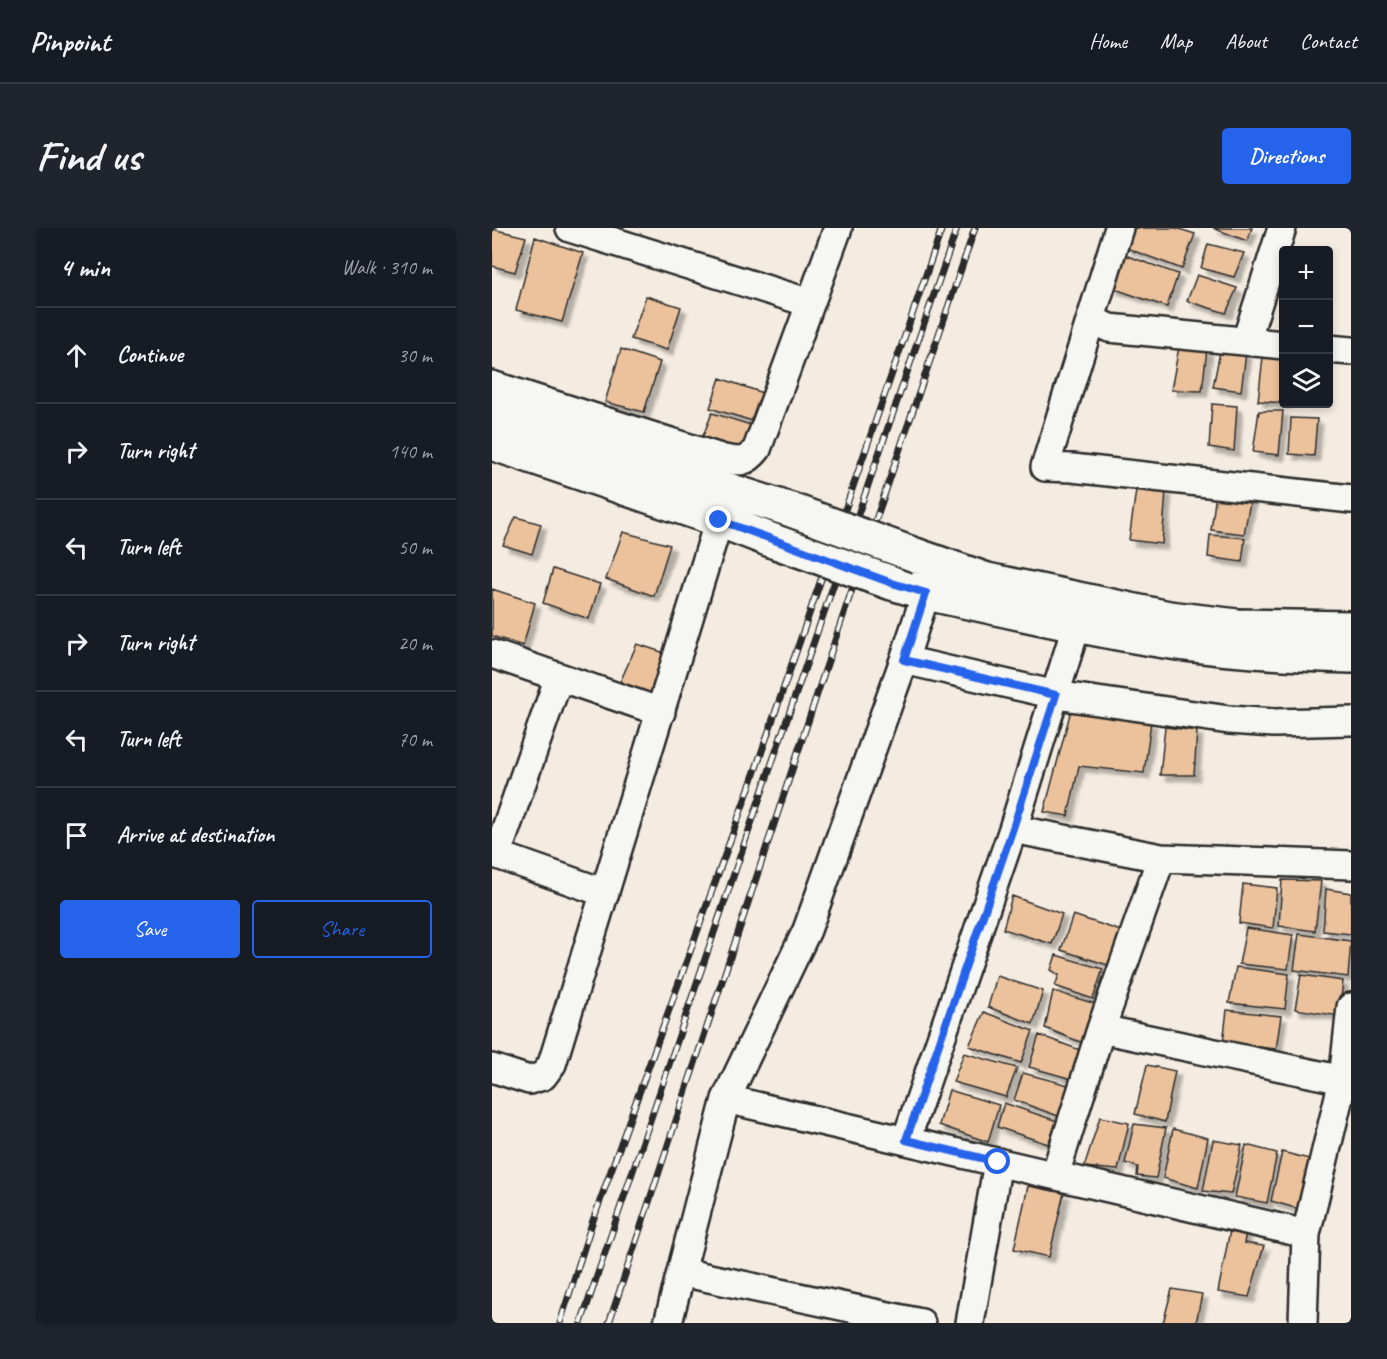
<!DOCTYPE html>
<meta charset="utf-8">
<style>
:root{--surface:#171b24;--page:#20242c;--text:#f1f3f6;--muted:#9ea1a6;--line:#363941;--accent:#2563eb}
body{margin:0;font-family:Caveat,sans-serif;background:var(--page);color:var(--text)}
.controls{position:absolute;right:18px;top:18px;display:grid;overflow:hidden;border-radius:6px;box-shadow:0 3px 9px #0003}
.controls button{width:54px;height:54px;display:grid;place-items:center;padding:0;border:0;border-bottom:2px solid var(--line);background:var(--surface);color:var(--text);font:30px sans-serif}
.stop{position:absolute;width:18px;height:18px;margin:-14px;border:4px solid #2563eb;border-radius:50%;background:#fff}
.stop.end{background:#2563eb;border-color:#fff;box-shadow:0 2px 6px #0008}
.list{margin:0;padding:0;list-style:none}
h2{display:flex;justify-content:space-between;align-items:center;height:78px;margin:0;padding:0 24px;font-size:26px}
h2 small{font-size:20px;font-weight:400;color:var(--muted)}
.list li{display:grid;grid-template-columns:39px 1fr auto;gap:18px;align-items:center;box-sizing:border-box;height:96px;padding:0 24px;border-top:2px solid var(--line)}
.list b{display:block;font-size:22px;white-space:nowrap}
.list em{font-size:20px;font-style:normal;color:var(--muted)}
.actions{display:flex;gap:12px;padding:18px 24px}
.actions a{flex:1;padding:14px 0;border:2px solid var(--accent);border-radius:6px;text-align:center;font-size:21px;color:var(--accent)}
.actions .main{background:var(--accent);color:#fff}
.icon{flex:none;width:33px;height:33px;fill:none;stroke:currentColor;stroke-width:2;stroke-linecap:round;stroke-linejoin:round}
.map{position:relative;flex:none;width:859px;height:1095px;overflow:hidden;border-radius:6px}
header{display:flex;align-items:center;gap:36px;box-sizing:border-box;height:84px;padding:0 30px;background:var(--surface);border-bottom:2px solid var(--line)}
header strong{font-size:28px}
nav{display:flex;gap:33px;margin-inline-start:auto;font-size:21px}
.intro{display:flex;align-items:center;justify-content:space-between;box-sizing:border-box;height:144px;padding:0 36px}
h1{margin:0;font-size:42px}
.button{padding:15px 27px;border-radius:6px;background:var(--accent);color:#fff;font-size:21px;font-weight:700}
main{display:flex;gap:36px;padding:0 36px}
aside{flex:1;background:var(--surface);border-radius:6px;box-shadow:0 3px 9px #0003}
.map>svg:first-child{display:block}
</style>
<header>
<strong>Pinpoint</strong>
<nav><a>Home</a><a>Map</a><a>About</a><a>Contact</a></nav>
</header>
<div class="intro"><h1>Find us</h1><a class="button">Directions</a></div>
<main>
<aside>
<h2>4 min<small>Walk · 310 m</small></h2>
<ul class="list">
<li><svg class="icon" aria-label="ahead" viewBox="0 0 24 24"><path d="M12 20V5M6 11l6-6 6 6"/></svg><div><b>Continue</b></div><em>30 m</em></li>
<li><svg class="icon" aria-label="right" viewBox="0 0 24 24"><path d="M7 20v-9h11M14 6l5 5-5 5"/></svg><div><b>Turn right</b></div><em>140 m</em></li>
<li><svg class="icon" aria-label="left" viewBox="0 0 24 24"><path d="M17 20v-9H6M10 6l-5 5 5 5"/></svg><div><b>Turn left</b></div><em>50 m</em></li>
<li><svg class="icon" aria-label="right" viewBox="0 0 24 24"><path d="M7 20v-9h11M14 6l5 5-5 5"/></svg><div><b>Turn right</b></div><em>20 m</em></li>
<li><svg class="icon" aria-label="left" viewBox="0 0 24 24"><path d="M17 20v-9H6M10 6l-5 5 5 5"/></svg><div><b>Turn left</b></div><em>70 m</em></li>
<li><svg class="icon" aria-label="arrive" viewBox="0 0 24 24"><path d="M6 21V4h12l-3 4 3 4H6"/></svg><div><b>Arrive at destination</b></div></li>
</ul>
<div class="actions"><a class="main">Save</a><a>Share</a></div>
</aside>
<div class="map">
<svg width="859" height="1095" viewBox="0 0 859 1095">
<defs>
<filter id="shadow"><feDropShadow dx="5.5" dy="5.5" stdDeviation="1.5" flood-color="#0004"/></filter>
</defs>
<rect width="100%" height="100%" fill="#f4ece1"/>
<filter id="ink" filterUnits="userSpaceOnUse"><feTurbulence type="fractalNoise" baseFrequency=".0167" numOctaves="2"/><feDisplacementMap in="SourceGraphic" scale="12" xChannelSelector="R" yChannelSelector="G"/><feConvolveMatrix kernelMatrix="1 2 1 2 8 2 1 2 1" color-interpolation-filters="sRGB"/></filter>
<g filter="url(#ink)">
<path fill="#ecc29c" stroke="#2b2b2b" stroke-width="1.5" filter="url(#shadow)" d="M 641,0 L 684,0 L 703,6 L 690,41 L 634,20 Z
M 721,0 L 760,0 L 755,13 Z
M 0,1 L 34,9 L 23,44 L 0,38 Z
M 43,9 L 91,25 L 70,94 L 24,82 Z
M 716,16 L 752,25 L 742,49 L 709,40 Z
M 633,27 L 686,46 L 675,79 L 620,60 Z
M 705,47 L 745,60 L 734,85 L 695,73 Z
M 154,68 L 189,79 L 175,122 L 139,111 Z
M 687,119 L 715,121 L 710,163 L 679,162 Z
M 129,121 L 168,134 L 152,184 L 113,174 Z
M 728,124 L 754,125 L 749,163 L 721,159 Z
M 771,129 L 792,131 L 792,175 L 766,173 Z
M 228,150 L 279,168 L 267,195 L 218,180 Z
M 720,176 L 745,178 L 742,223 L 717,219 Z
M 767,183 L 791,183 L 787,227 L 761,224 Z
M 220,185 L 262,198 L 253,227 L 209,213 Z
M 799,190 L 825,191 L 822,228 L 797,226 Z
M 644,262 L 674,263 L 670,316 L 637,312 Z
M 724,266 L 759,269 L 752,306 L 719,302 Z
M 24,289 L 49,296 L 40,326 L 11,317 Z
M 131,304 L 178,317 L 162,368 L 114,351 Z
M 718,307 L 753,310 L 750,334 L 716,329 Z
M 61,341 L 108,356 L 97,391 L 51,375 Z
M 0,361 L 43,375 L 31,418 L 0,408 Z
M 145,416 L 179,427 L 168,468 L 128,454 Z
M 579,482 L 659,494 L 652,545 L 587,538 L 576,588 L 552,584 Z
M 673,499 L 705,503 L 702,547 L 668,547 Z
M 790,652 L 829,653 L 823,703 L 787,698 Z
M 751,656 L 785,660 L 781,700 L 747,695 Z
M 834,661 L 859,665 L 859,706 L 831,703 Z
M 520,668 L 570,686 L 560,716 L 511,701 Z
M 581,687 L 632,704 L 619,738 L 569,722 Z
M 754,700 L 801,707 L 796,741 L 747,736 Z
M 807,706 L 859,713 L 856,749 L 802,742 Z
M 564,727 L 611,741 L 601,771 L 563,758 L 567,747 L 559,742 Z
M 744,739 L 797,746 L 793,781 L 737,775 Z
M 809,747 L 851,753 L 847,788 L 803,781 Z
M 505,748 L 551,763 L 541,796 L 496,779 Z
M 561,763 L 604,776 L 591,815 L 553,800 Z
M 735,782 L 789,788 L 784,821 L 731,815 Z
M 492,784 L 541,803 L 529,835 L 477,818 Z
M 547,807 L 588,822 L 580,851 L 537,839 Z
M 472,825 L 525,840 L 514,869 L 461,854 Z
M 655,837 L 683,843 L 673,894 L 643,886 Z
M 531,845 L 580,858 L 569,889 L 522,872 Z
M 457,862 L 507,877 L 496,914 L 447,897 Z
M 512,875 L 565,893 L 556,916 L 505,899 Z
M 608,889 L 637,895 L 626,942 L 592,939 Z
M 642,896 L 674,900 L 664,950 L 645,948 L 646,939 L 633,935 Z
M 681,901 L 716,910 L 706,960 L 671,950 Z
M 721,912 L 750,917 L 739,966 L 711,963 Z
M 754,917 L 785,925 L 775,975 L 743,969 Z
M 790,924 L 821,932 L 807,981 L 779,973 Z
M 536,958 L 572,965 L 557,1029 L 522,1021 Z
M 739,997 L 755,999 L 752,1015 L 772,1018 L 757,1069 L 726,1064 Z
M 680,1061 L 710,1066 L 704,1095 L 671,1095 Z"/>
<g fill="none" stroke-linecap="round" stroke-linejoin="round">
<defs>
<path id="minor" d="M 78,0 L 318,75
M 627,0 L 553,239 L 580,240 L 859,271
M 599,91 L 617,100 L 792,117
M 754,113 L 790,0
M 836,121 L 859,123
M 0,157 L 232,231 C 249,234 254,235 265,221 L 346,0
M 0,426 L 169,484
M 412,432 L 564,467 L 737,492 L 782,495 L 859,493
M 0,625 L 113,665
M 5,626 L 67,449
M 669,630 L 859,637
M 609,801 L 851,852 L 814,1006
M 0,840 L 37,852 L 51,848 L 60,836 L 227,292
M 851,852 L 859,779
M 234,871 L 814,1006 L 811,1095
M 414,912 L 521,601
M 563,947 L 609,801 L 669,630 L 521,601 L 585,396
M 189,1044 L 234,871 L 315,702 L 412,432 L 434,365
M 176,1095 L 189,1044 L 429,1095
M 478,1095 L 506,934"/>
<path id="major" d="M 0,187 L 299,282
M 0,215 L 227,292 L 284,314
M 426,328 L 495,352 L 677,390 L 745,398 L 859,400
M 400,355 L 434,365 C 507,380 580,398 654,410 C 722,422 790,426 859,428"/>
</defs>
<use href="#minor" stroke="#2b2b2b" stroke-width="32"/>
<use href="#major" stroke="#2b2b2b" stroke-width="38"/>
<use href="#minor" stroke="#f6f6f2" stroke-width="27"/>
<use href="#major" stroke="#f6f6f2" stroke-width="33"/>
<defs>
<path id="rail" d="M 68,1095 L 99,998 L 260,552 L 450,0
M 89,1095 L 272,558 L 465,0
M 117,1095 L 345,406 L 483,0"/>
</defs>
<use href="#rail" stroke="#2b2b2b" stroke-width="7"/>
<use href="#rail" stroke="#f6f6f2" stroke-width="4.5" stroke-dasharray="14" stroke-linecap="butt"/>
<defs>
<path id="major-bridge" d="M 299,282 L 426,328
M 284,314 L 400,355"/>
</defs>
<use href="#major-bridge" stroke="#2b2b2b" stroke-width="38" stroke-linecap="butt"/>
<use href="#major-bridge" stroke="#f6f6f2" stroke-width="33"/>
</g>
</g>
<g fill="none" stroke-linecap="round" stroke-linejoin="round" filter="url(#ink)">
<path stroke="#2563eb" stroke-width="8" d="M 227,292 L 400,355 L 434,365 L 412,432 L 564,467 L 521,600 L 414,912 L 506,934"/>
</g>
</svg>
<div class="controls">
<button>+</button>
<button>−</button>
<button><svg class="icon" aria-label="layers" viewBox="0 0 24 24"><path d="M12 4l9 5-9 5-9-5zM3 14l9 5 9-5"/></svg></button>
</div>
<div class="stop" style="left:506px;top:934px"></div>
<div class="stop end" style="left:227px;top:292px"></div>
</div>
</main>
